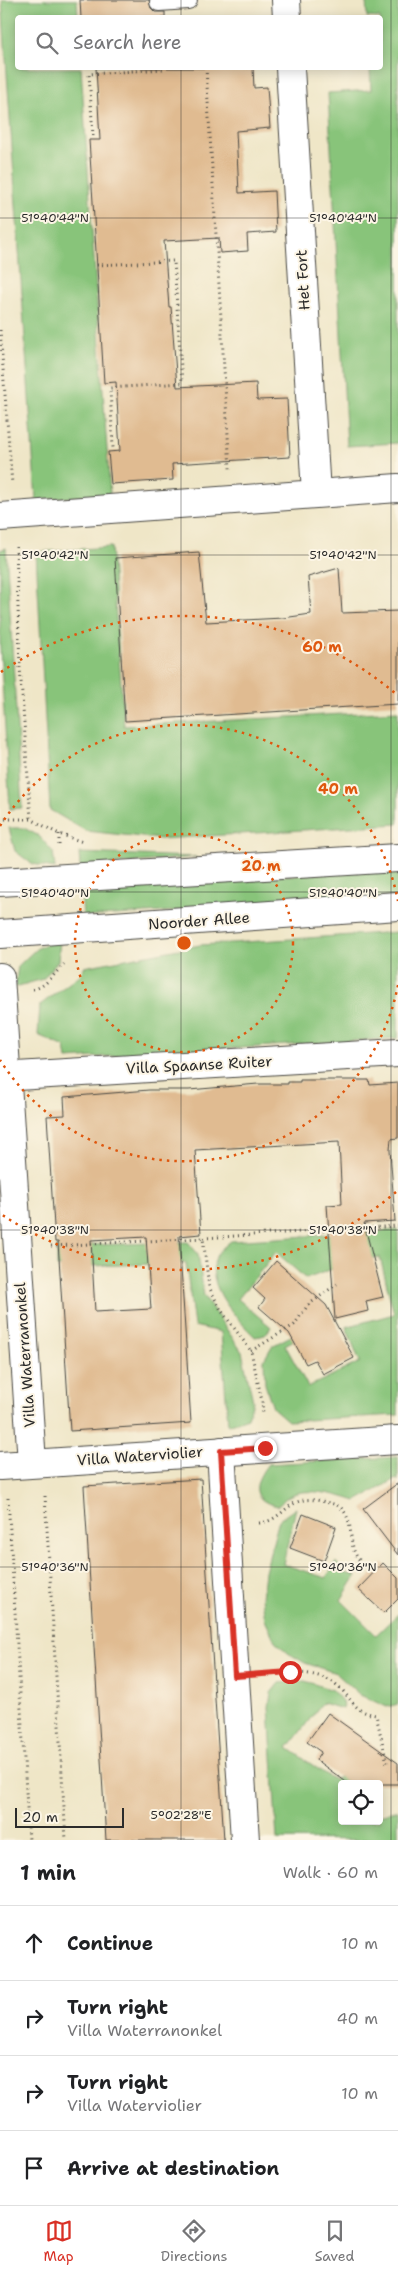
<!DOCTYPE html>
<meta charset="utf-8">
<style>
:root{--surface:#fff;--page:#f6f6f6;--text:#202124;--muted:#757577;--line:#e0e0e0;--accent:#d93025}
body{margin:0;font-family:"Shantell Sans",sans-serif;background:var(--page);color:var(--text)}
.controls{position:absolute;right:15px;bottom:15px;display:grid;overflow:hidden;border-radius:5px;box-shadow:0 2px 12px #0003}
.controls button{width:45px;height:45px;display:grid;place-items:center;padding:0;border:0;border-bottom:1px solid var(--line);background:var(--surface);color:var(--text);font:25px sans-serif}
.scale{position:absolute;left:15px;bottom:12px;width:109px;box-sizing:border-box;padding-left:5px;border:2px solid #2b2b2b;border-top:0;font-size:14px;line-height:18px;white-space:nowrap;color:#2b2b2b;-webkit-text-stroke:4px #fcf5e5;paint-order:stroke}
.stop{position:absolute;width:15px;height:15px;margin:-11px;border:4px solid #d93025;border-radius:50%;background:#fff}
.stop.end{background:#d93025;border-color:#fff;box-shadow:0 1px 5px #0008}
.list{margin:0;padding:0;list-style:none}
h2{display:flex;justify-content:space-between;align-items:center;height:65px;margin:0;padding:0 20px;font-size:21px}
h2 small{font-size:16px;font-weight:400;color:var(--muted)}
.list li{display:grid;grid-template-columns:32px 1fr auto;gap:15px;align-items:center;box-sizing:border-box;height:75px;padding:0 20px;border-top:1px solid var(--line)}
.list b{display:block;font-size:19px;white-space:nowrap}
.list p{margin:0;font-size:16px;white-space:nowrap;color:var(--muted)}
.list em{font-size:16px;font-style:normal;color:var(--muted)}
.icon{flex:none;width:28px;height:28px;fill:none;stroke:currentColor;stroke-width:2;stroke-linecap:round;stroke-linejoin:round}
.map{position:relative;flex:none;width:398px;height:1840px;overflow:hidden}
.search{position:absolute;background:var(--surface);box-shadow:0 2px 12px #0003;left:15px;right:15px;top:15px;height:55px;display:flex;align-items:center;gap:12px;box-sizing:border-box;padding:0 18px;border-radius:5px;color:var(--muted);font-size:19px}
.sheet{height:365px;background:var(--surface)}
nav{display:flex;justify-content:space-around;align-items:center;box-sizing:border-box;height:70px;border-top:1px solid var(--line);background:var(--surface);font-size:14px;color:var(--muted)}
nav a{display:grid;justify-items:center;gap:2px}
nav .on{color:var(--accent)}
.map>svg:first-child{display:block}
</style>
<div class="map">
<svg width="398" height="1840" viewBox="0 0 398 1840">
<rect width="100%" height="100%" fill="#fcf5e5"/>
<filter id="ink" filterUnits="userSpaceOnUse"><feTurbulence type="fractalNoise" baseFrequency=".02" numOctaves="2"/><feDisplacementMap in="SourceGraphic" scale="10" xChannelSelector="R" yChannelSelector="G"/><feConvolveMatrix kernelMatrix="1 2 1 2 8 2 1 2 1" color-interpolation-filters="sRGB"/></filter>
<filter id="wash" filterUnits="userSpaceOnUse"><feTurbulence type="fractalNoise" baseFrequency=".0096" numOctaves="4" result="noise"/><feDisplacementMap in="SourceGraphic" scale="20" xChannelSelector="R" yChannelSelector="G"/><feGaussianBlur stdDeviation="1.12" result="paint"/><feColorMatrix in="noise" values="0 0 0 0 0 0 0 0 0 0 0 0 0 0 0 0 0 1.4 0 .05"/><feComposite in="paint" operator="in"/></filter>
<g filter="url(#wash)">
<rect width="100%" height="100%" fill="#efe6c7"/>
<path fill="#88c47a" stroke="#5a7852" d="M 2,0 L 77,0 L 78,17 L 18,18 L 18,68 L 81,68 L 110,494 L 36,500 Z
M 366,0 L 398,0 L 398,443 L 347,446 L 328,93 L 371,90 L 370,68 L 380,68 L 380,18 L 367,17 Z
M 111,547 L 124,726 L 398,711 L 398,824 L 161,839 L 86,831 L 50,810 L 36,552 Z
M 6,548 L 22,808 L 10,809 L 0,647 L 0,550 Z
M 9,828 L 24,828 L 39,836 L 53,852 L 55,868 L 32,864 L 15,851 Z
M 79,853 L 196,857 L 80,867 Z
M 398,869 L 398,897 L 83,917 L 81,888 Z
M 398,932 L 398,1038 L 67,1059 L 65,1047 L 38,1035 L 40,1005 L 80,975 L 84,967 L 200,945 Z
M 52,941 L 60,941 L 58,961 L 43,979 L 15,987 L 18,966 L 36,949 Z
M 398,1230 L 398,1415 L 288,1421 L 273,1408 L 265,1384 L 264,1360 L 272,1346 L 302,1330 L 308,1332 L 285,1345 L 308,1387 L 360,1362 L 346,1327 L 394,1314 L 380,1257 L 356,1260 L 306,1279 L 276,1252 L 238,1299 L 271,1327 L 265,1335 L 255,1337 C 237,1319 204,1285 216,1257 C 218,1251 226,1245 231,1241 Z
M 188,1242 L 198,1254 L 204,1296 L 242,1352 L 253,1401 L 248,1418 L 228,1425 L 221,1332 L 194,1326 L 186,1263 L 57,1267 L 57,1246 Z
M 398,1457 L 398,1481 L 396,1479 L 356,1501 C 339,1495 302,1485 286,1498 C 283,1500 281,1504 278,1506 C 250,1501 253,1483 268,1464 Z
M 296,1508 L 283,1564 L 326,1578 L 336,1562 L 345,1573 L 356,1576 L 341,1600 L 376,1635 L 398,1614 L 398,1704 L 387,1707 L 360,1695 L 336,1673 L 305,1663 L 288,1653 L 275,1641 L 265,1620 L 262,1598 L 265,1572 L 279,1520 Z
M 305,1681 L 332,1690 L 342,1701 L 343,1709 L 322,1703 L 288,1748 L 334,1780 L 343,1774 L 346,1784 L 342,1784 L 342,1821 L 379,1821 L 379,1815 L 398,1810 L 398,1840 L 277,1839 L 269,1707 L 271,1693 L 279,1683 Z"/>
<g id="blocks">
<path fill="#e0bb91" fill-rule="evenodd" d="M 80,0 L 149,0 L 151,8 L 155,12 L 165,12 L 165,18 L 81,18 Z
M 96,68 L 253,68 L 254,88 L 267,87 L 270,128 L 236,131 L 239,193 L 274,191 L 276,232 L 247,234 L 248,251 L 220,253 L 219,238 L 164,241 L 169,307 L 171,307 L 177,387 L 256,383 L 257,400 L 287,399 L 290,457 L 172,464 L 173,480 L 111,484 L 108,452 L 120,451 L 116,382 L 104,383 L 93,202 L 89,140 L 100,140 Z
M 199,552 L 206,622 L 283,618 L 311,614 L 308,577 L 339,568 L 342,613 L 398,611 L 398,704 L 125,721 L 115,558 Z
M 300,1080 L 369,1080 L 370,1085 L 398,1083 L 398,1138 L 391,1139 L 390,1150 L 395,1221 L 364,1223 L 383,1297 L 366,1301 L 368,1311 L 335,1319 L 327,1205 L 342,1204 L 339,1142 L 195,1150 L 201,1234 L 179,1236 L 191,1423 L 70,1431 L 58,1242 L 55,1242 L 47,1116 L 65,1115 L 64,1097 L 149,1090 L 189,1090 L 258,1084 L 288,1084 L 288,1082 L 300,1082 ZM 146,1237 L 151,1309 L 95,1312 L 91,1240 Z
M 276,1261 L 326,1305 L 354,1358 L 323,1374 L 315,1360 L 306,1364 L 289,1333 L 259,1307 L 265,1299 L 253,1288 Z
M 201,1479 L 224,1840 L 106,1840 L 84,1486 Z
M 398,1483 L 398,1555 L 363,1509 Z
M 303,1514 L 336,1527 L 324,1561 L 290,1548 Z
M 383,1563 L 398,1578 L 398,1599 L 384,1613 L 358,1589 Z
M 328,1713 L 398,1763 L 398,1784 L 349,1784 L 316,1760 L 321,1752 L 307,1742 Z"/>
</g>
</g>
<g filter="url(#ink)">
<use href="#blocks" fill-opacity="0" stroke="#484742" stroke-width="1"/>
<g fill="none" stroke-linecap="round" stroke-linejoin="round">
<defs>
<path id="lane" d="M 159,2 L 188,0"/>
<path id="street" d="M 286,0 L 287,18
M 290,68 L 316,493
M 0,517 L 398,488
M 0,977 L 32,1463
M 0,1077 L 398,1053
M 221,1451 L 245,1840
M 0,1466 L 398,1440"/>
<path id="secondary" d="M 0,882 L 398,858
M 0,934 L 398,906"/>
</defs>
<use href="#lane" stroke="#484742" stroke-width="20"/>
<use href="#street" stroke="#484742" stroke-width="30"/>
<use href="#secondary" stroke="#484742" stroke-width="30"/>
<path stroke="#484742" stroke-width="3" stroke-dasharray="1 4" stroke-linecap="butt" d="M 206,68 L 230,469
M 93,136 L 89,74 L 163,69 L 163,68
M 97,265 L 174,261 L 182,383 L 110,388 L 113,448
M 0,330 L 12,484
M 16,547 L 20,667 L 31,819
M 0,819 L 31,819 L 59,834 L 83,842
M 59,834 L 59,846
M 33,989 C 45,988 56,972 64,964
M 203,1238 L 398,1226
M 51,1246 L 203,1238 L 209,1287 L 221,1310 L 251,1351 L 262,1401 L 263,1416
M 251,1351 L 294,1325 L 308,1305 L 337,1284
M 45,1496 L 66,1840
M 8,1498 L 29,1840
M 259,1523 C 286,1521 287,1491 325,1502 C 330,1503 336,1504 340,1507 C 355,1520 347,1540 357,1557 C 360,1562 366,1566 370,1571
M 268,1674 C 293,1672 325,1670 343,1691 C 355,1705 357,1712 376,1715 L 387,1763"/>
<use href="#lane" stroke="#fff" stroke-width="18"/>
<use href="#street" stroke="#fff" stroke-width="28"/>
<use href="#secondary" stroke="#fff" stroke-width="28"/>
</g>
</g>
<g fill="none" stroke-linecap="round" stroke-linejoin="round" filter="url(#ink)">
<path stroke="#d93025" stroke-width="6" d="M 265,1448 L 221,1451 L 235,1676 L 290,1672"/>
</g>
<path fill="none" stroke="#2b2b2b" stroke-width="1" stroke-opacity="0.45" d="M 181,0 L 181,18M 391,0 L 391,1840M 181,68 L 181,1840M 0,218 L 398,218M 0,555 L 398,555M 0,892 L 398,892M 0,1230 L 398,1230M 0,1567 L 398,1567"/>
<g fill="none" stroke="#df570e" stroke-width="2.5" stroke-dasharray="2.5 5">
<circle cx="184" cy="943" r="109"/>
<path d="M398 985A218 218 0 0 1 0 1060M0 826A218 218 0 0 1 398 901"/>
<path d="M396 1192A327 327 0 0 1 1 1214M1 672A327 327 0 0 1 396 694"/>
</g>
<g text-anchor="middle" stroke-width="4" stroke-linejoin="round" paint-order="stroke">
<g font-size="15" fill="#2b2b2b" stroke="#fcf5e5">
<text transform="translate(303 280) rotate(-93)" y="5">Het Fort</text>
<text transform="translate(199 921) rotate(-4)" y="5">Noorder Allee</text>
<text transform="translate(199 1065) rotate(-3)" y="5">Villa Spaanse Ruiter</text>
<text transform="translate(25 1355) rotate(-94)" y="5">Villa Waterranonkel</text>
<text transform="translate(140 1456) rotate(-4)" y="5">Villa Waterviolier</text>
</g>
</g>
<g font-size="12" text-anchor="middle" fill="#2b2b2b" stroke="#fcf5e5" stroke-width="4" stroke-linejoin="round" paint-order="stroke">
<text x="55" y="222">51°40'44"N</text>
<text x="343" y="222">51°40'44"N</text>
<text x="55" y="559">51°40'42"N</text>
<text x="343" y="559">51°40'42"N</text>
<text x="55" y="897">51°40'40"N</text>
<text x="343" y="897">51°40'40"N</text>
<text x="55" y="1234">51°40'38"N</text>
<text x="343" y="1234">51°40'38"N</text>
<text x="55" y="1571">51°40'36"N</text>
<text x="343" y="1571">51°40'36"N</text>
<text x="181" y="1819">5°02'28"E</text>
</g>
<circle cx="184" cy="943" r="8" fill="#df570e" stroke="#fcf5e5" stroke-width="2.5"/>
<g font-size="15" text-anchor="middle" font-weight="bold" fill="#df570e" stroke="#fcf5e5" stroke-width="4" stroke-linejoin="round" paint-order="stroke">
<text x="322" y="652">60 m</text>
<text x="338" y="794">40 m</text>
<text x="261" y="871">20 m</text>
</g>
</svg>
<div class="controls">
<button><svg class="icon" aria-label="locate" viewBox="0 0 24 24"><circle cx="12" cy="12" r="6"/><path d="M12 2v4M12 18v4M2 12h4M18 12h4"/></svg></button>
</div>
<div class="scale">20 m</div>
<div class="stop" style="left:290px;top:1672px"></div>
<div class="stop end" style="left:265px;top:1448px"></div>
<div class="search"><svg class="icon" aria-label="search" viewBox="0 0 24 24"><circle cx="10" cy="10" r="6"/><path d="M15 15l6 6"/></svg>Search here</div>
</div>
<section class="sheet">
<h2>1 min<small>Walk · 60 m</small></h2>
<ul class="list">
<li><svg class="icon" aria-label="ahead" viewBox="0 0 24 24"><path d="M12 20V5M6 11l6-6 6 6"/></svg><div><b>Continue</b></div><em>10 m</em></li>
<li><svg class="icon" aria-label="right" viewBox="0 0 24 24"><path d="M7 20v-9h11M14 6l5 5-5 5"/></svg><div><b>Turn right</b><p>Villa Waterranonkel</p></div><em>40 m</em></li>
<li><svg class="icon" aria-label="right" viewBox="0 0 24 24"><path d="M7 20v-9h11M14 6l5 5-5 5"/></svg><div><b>Turn right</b><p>Villa Waterviolier</p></div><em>10 m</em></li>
<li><svg class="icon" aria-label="arrive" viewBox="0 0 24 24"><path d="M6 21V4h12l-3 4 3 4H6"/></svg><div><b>Arrive at destination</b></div></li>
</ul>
</section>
<nav>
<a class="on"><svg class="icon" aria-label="map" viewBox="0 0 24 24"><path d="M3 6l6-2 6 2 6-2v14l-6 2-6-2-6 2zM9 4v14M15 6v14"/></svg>Map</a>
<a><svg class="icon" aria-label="directions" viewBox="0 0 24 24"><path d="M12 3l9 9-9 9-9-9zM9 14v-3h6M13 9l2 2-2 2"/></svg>Directions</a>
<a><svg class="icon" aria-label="saved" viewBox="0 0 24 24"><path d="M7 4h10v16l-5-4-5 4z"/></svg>Saved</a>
</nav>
